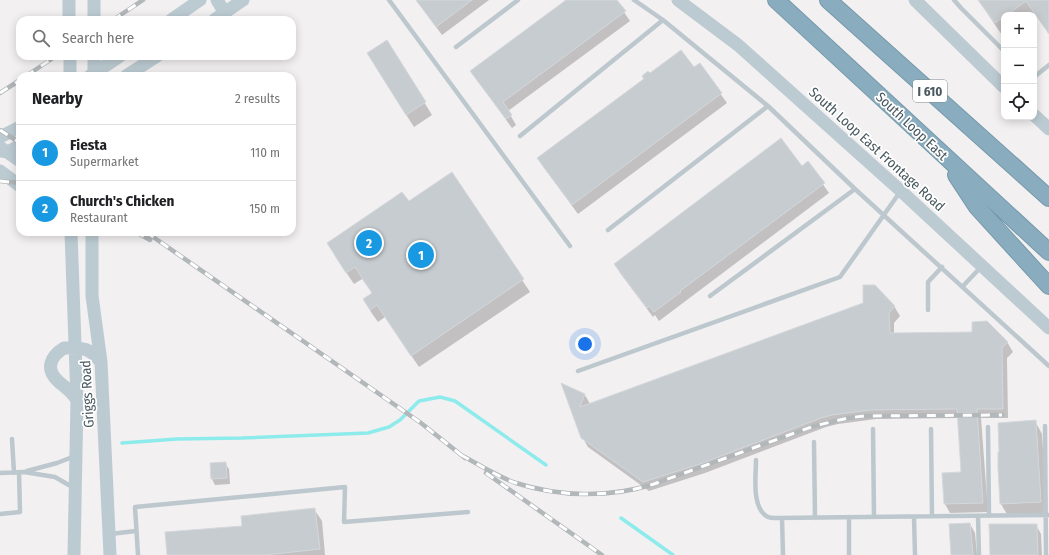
<!DOCTYPE html>
<meta charset="utf-8">
<style>
:root{--surface:#fff;--page:#f2f2f2;--text:#202124;--muted:#757577;--line:#e0e0e0;--accent:#1a99e3}
body{margin:0;font-family:"Fira Sans Condensed",sans-serif;background:var(--page);color:var(--text)}
.controls{position:absolute;right:12px;top:12px;display:grid;overflow:hidden;border-radius:8px;box-shadow:0 2px 10px #0003}
.controls button{width:36px;height:36px;display:grid;place-items:center;padding:0;border:0;border-bottom:1px solid var(--line);background:var(--surface);color:var(--text);font:20px sans-serif}
.you{position:absolute;left:585px;top:344px;width:14px;height:14px;margin:-10px;border:3px solid #fff;border-radius:50%;background:#1a73e8;box-shadow:0 0 0 6px #1a73e833}
.badge{display:grid;place-items:center;width:26px;height:26px;border-radius:50%;background:var(--accent);color:#fff;font-size:13px;font-weight:700}
.pin{position:absolute;translate:-50% -50%;border:2px solid #fff;box-shadow:0 1px 4px #0006}
.list{margin:0;padding:0;list-style:none}
h2{display:flex;justify-content:space-between;align-items:center;height:52px;margin:0;padding:0 16px;font-size:17px}
h2 small{font-size:13px;font-weight:400;color:var(--muted)}
.list li{display:grid;grid-template-columns:26px 1fr auto;gap:12px;align-items:center;box-sizing:border-box;height:56px;padding:0 16px;border-top:1px solid var(--line)}
.list b{display:block;font-size:15px;white-space:nowrap}
.list p{margin:0;font-size:13px;white-space:nowrap;color:var(--muted)}
.list em{font-size:13px;font-style:normal;color:var(--muted)}
.icon{flex:none;width:22px;height:22px;fill:none;stroke:currentColor;stroke-width:2;stroke-linecap:round;stroke-linejoin:round}
.map{position:relative;flex:none;width:1049px;height:555px;overflow:hidden}
.search{position:absolute;background:var(--surface);box-shadow:0 2px 10px #0003;left:16px;top:16px;width:280px;height:44px;display:flex;align-items:center;gap:10px;box-sizing:border-box;padding:0 14px;border-radius:12px;color:var(--muted);font-size:15px}
.panel{position:absolute;background:var(--surface);box-shadow:0 2px 10px #0003;left:16px;top:72px;width:280px;height:164px;border-radius:12px}
.map>svg:first-child{display:block}
</style>
<div class="map">
<svg width="1049" height="555" viewBox="0 0 1049 555">
<rect width="100%" height="100%" fill="#f3f0f1"/>
<path fill="#0003" d="M 416,0 L 489,0 L 442,35 Z
M 567,0 L 616,0 L 630,21 L 508,111 L 516,125 L 512,128 L 477,80 Z
M 978,0 L 1049,0 L 1049,34 L 1034,13 L 1031,15 L 1004,15 L 1004,34 L 1002,35 Z
M 387,42 L 432,115 L 414,127 L 375,66 Z
M 699,64 L 727,103 L 578,214 L 544,168 L 538,158 L 650,74 L 694,68 Z
M 808,163 L 829,193 L 659,321 L 655,315 L 653,317 L 620,273 L 615,264 L 802,168 Z
M 452,174 L 530,292 L 419,367 L 385,317 L 378,322 L 371,312 L 364,300 L 373,294 L 362,279 L 354,284 L 335,256 Z
M 894,306 L 900,316 L 894,323 L 894,334 L 1007,342 L 1013,352 L 1007,358 L 1008,418 L 981,418 L 988,512 L 950,513 L 945,504 L 962,473 L 959,418 L 876,419 L 838,424 L 826,427 L 705,473 L 649,491 L 588,447 L 582,437 L 563,385 L 585,395 L 590,404 Z
M 1035,421 L 1042,434 L 1047,514 L 1008,516 L 1001,504 Z
M 225,463 L 229,469 L 230,484 L 215,485 L 212,479 Z
M 314,509 L 322,521 L 325,555 L 168,555 L 244,527 Z
M 970,524 L 975,533 L 977,555 L 952,555 Z
M 1036,525 L 1041,534 L 1042,555 L 991,555 Z"/>
<g fill="none" stroke-linecap="round" stroke-linejoin="round">
<path stroke="#8debec" stroke-width="3.5" d="M 122,443 L 177,439 L 242,438 L 368,433 L 389,427 L 400,420 L 419,401 L 440,397 L 455,401 L 546,465
M 621,518 L 673,555"/>
</g>
<path fill="#c7ccd0" stroke="#d4d8dc" d="M 416,0 L 472,0 L 436,27 Z
M 566,0 L 617,0 L 626,11 L 503,102 L 512,115 L 506,119 L 470,71 Z
M 978,0 L 1049,0 L 1049,34 L 1026,1 L 1007,15 L 1004,15 L 1004,17 L 995,23 Z
M 387,40 L 426,102 L 406,115 L 367,53 Z
M 681,50 L 694,67 L 700,63 L 722,93 L 572,205 L 537,158 L 644,79 L 642,76 L 648,71 L 650,73 Z
M 781,138 L 802,166 L 808,161 L 825,183 L 680,291 L 681,292 L 654,312 L 649,306 L 647,308 L 614,264 Z
M 452,172 L 524,279 L 411,356 L 377,305 L 370,310 L 363,299 L 372,293 L 355,267 L 346,273 L 327,243 L 402,192 L 409,201 Z
M 863,285 L 875,285 L 895,306 L 889,313 L 890,333 L 972,332 L 972,322 L 987,321 L 1008,342 L 1002,348 L 1003,409 L 977,409 L 983,503 L 944,504 L 942,473 L 961,472 L 957,409 L 870,410 L 832,415 L 821,418 L 700,464 L 643,482 L 581,438 L 561,383 L 585,394 L 580,407 L 863,303 Z
M 1036,420 L 1041,502 L 1000,504 L 998,468 L 998,452 L 999,452 L 998,423 Z
M 226,462 L 227,478 L 211,479 L 210,463 Z
M 315,508 L 320,549 L 265,555 L 167,555 L 165,532 L 242,526 L 241,516 Z
M 970,523 L 973,555 L 951,555 L 949,524 Z
M 989,524 L 1037,524 L 1038,555 L 990,555 Z"/>
<g fill="none" stroke-linecap="round" stroke-linejoin="round">
<defs>
<path id="motorway" d="M 776,0 L 1049,252
M 828,0 L 1049,198
M 956,175 L 977,207 L 1049,286"/>
</defs>
<use href="#motorway" stroke="#7498aa" stroke-width="18"/>
<path stroke="#bcc8cd" stroke-width="4.5" d="M 389,0 L 570,246
M 634,0 L 663,20 L 768,106 L 855,189 L 1049,366
M 954,0 L 961,8 L 1004,51
M 456,47 L 518,0
M 1034,77 L 1049,65
M 520,136 L 663,20
M 608,230 L 768,106
M 963,286 L 981,267
M 710,296 L 855,189
M 928,310 L 928,282 L 942,267
M 578,371 L 840,277 L 900,192
M 1045,426 L 1046,555
M 988,427 L 989,516
M 873,429 L 874,517
M 931,429 L 932,516
M 12,439 L 14,473
M 814,442 L 815,518
M 756,460 C 756,475 751,509 768,517 C 770,518 774,518 777,518 L 1049,515
M 27,471 L 57,463 L 75,456
M 0,473 L 24,472 L 55,477 L 74,488
M 0,514 L 20,512 L 19,472
M 978,516 L 979,555
M 849,517 L 849,555
M 914,517 L 915,555
M 782,518 L 783,555
M 110,534 L 136,531
M 138,555 L 135,507 L 345,487 L 344,522 L 468,512"/>
<path stroke="#bccbd2" stroke-width="13" d="M 69,0 L 69,20
M 217,0 L 225,13
M 678,0 L 738,45 L 901,191 L 1049,328
M 915,0 L 1004,87
M 94,20 L 94,0
M 171,20 L 200,0
M 214,20 L 243,0
M 70,56 L 70,76
M 94,56 L 94,76
M 90,76 L 120,56
M 126,76 L 157,56
M 1034,115 L 1049,129
M 0,137 L 20,127
M 0,147 L 20,161
M 0,151 L 8,152 L 20,145
M 0,171 L 20,186
M 71,232 L 77,400 L 74,555
M 92,232 L 92,296 L 101,362 L 110,555
M 77,400 C 72,392 66,388 59,382 C 44,369 51,356 64,348 C 84,348 88,347 101,362"/>
<use href="#motorway" stroke="#89adbe" stroke-width="16"/>
<defs>
<path id="rail" d="M 113,20 L 143,0
M 26,76 L 56,56
M 0,93 L 20,80
M 0,130 L 20,143
M 0,181 L 20,183
M 136,232 L 150,240
M 146,232 L 421,423 L 465,458
M 461,455 C 478,464 498,477 516,483 C 559,497 610,498 654,484 L 814,426 L 848,418 L 864,416 L 1002,415
M 486,473 L 602,555"/>
</defs>
<use href="#rail" stroke="#b2b7ba" stroke-width="4.5"/>
<use href="#rail" stroke="#fff" stroke-width="3" stroke-dasharray="9" stroke-linecap="butt"/>
</g>
<g text-anchor="middle" stroke-width="3.5" stroke-linejoin="round" paint-order="stroke">
<rect fill="#fff" stroke="#7f8a8e" stroke-width="1" x="913" y="80" width="34" height="22" rx="3"/>
<g font-size="13" font-weight="bold" fill="#48585e">
<text x="930" y="96">I 610</text>
</g>
<g font-size="14" fill="#48585e" stroke="#fff">
<text transform="translate(912 126) rotate(43)" y="5">South Loop East</text>
<text transform="translate(877 149) rotate(42)" y="5">South Loop East Frontage Road</text>
<text transform="translate(87 394) rotate(-93)" y="5">Griggs Road</text>
</g>
</g>
</svg>
<div class="controls">
<button>+</button>
<button>−</button>
<button><svg class="icon" aria-label="locate" viewBox="0 0 24 24"><circle cx="12" cy="12" r="6"/><path d="M12 2v4M12 18v4M2 12h4M18 12h4"/></svg></button>
</div>
<div class="you"></div>
<div class="pin badge" style="left:421px;top:255px">1</div>
<div class="pin badge" style="left:369px;top:243px">2</div>
<div class="search"><svg class="icon" aria-label="search" viewBox="0 0 24 24"><circle cx="10" cy="10" r="6"/><path d="M15 15l6 6"/></svg>Search here</div>
<section class="panel">
<h2>Nearby<small>2 results</small></h2>
<ul class="list">
<li><span class="badge">1</span><div><b>Fiesta</b><p>Supermarket</p></div><em>110 m</em></li>
<li><span class="badge">2</span><div><b>Church's Chicken</b><p>Restaurant</p></div><em>150 m</em></li>
</ul>
</section>
</div>
